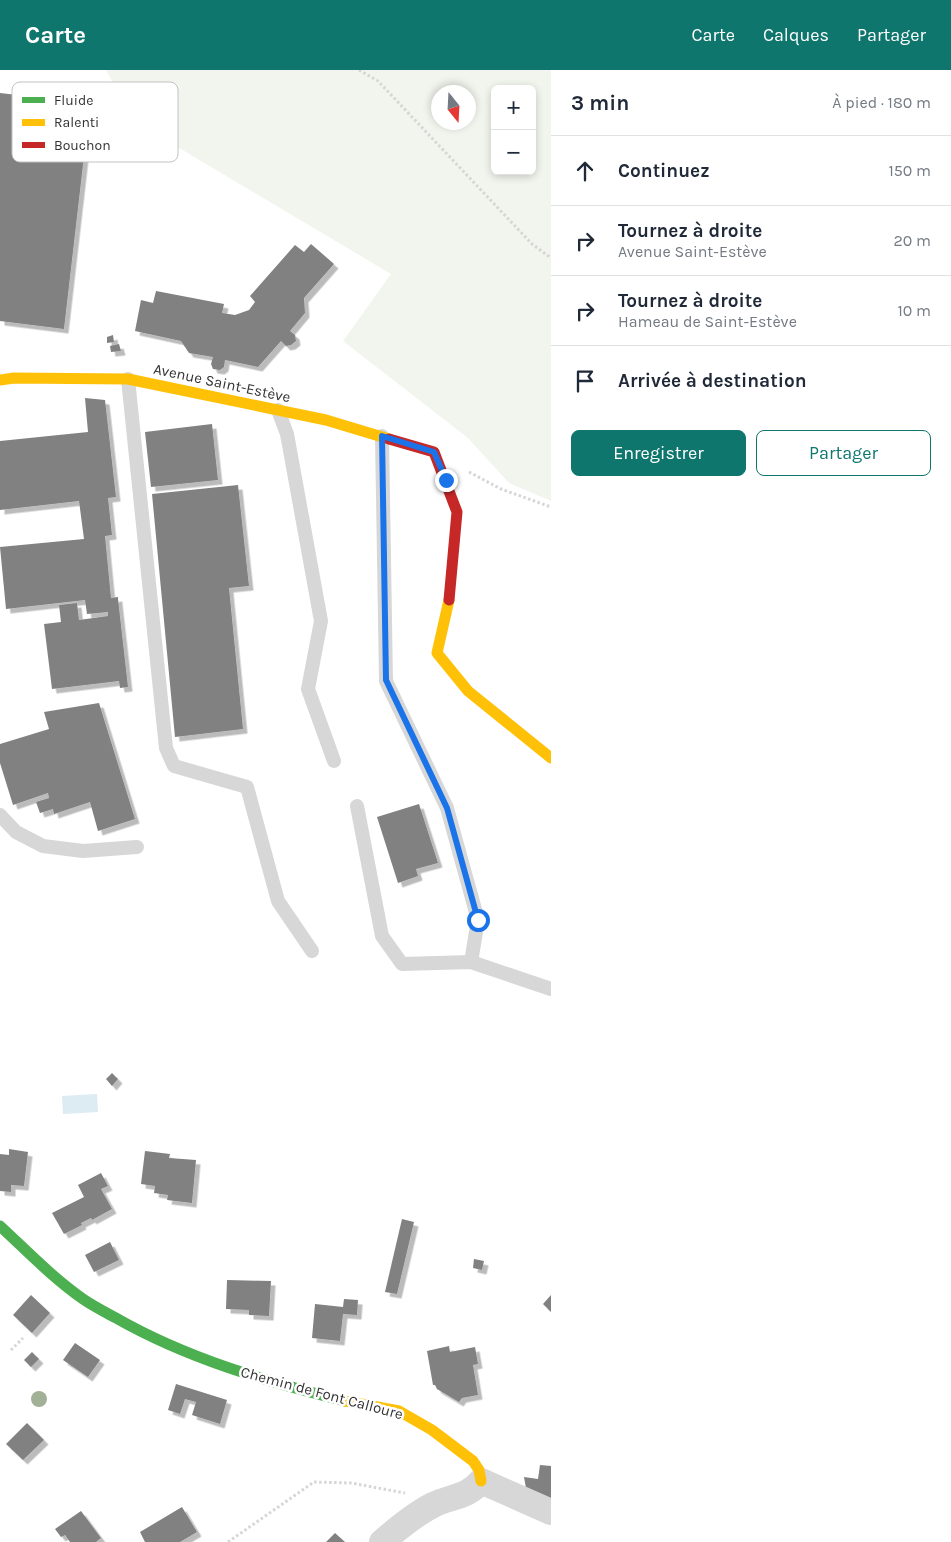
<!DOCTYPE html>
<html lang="fr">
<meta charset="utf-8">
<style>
:root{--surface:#fff;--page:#f6f6f7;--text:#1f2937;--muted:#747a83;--line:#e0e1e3;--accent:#0f766e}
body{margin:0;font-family:Karla,sans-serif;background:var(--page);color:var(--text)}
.controls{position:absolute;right:15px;top:15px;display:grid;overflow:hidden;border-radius:8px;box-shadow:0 2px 8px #0003}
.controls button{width:45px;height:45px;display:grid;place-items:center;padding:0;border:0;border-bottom:1px solid var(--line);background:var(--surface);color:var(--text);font:25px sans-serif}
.compass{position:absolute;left:431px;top:15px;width:45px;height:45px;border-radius:50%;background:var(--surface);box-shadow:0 2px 8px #0003;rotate:162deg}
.stop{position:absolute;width:15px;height:15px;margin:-11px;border:4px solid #1a73e8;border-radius:50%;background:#fff}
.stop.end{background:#1a73e8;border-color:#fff;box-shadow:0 1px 5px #0008}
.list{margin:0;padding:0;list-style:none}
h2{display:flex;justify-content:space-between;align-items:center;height:65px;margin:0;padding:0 20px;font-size:21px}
h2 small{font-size:16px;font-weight:400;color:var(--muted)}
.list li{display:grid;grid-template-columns:32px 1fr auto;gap:15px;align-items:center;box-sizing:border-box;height:70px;padding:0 20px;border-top:1px solid var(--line)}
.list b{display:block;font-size:19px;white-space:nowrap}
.list p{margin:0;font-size:16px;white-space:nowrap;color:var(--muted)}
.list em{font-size:16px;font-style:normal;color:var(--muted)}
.actions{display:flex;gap:10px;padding:15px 20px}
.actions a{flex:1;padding:11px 0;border:1px solid var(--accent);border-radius:8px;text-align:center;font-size:18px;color:var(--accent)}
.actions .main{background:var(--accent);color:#fff}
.icon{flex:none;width:28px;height:28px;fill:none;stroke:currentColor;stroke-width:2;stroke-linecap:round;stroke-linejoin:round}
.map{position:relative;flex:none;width:551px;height:1472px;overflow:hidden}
header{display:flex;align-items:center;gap:30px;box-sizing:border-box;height:70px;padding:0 25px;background:var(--accent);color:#fff}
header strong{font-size:24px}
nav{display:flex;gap:28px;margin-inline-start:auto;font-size:18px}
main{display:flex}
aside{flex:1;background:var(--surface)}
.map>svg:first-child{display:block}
</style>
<header>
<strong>Carte</strong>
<nav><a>Carte</a><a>Calques</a><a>Partager</a></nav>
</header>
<main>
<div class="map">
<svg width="551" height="1472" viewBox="0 0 551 1472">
<defs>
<filter id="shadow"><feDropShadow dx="4.5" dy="4.5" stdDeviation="0" flood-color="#0004"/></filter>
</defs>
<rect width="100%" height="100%" fill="#fff"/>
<path fill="#f1f5ed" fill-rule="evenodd" d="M 106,0 L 551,0 L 551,431 L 509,413 L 468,368 L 343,271 L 391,204 L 134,51 ZM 495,19 L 532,19 L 532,101 L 495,101 ZM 438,22 L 468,22 L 468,52 L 438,52 Z"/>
<path fill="#ddebf3" d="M 97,1024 L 98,1042 L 63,1044 L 62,1026 Z"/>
<path fill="#818181" filter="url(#shadow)" d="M 0,23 L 61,30 L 55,82 L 84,86 L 64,259 L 0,251 Z
M 311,174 L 334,194 L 304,228 L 305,243 L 290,261 L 295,265 L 296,271 L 291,275 L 286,276 L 281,271 L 258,297 L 225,290 L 224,297 L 220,300 L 213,299 L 211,294 L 213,287 L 189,283 L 181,271 L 135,261 L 141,230 L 153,233 L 156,221 L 224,234 L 222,243 L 235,245 L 249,240 L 255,232 L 250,226 L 295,175 L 304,182 Z
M 113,265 L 114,272 L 107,273 L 107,267 Z
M 119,274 L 121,281 L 111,282 L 110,276 Z
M 85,328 L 105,330 L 116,427 L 108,428 L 112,465 L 105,466 L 111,528 L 118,527 L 118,529 L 128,617 L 120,618 L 119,611 L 52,619 L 44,554 L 61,552 L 59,535 L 77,533 L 79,550 L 108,546 L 108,542 L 87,544 L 85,530 L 6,539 L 0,477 L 84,469 L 79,431 L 0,440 L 0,371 L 88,362 Z
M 212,354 L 218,410 L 151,417 L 145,362 Z
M 238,415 L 249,516 L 229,518 L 243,659 L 175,667 L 152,424 Z
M 99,633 L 135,749 L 98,761 L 90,732 L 54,744 L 53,739 L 40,743 L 36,732 L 49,728 L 48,723 L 13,735 L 0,693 L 0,674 L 49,659 L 44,642 Z
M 419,734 L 438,793 L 416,799 L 418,806 L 398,813 L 377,747 Z
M 112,1003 L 118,1009 L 112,1016 L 106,1009 Z
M 9,1079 L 28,1082 L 24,1116 L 11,1115 L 11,1122 L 0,1121 L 0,1084 L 9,1085 Z
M 145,1081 L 170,1084 L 169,1088 L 196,1090 L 192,1133 L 167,1130 L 168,1125 L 154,1123 L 155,1116 L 141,1114 Z
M 101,1103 L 108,1116 L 101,1119 L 112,1139 L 92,1150 L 91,1148 L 81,1153 L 82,1155 L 64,1164 L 52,1143 L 84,1127 L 78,1115 Z
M 402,1149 L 414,1152 L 397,1224 L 385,1222 Z
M 110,1172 L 119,1190 L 94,1202 L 85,1185 Z
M 474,1189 L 484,1191 L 482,1200 L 473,1198 Z
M 227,1210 L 271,1211 L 269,1246 L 249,1245 L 249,1240 L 226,1239 Z
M 31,1225 L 50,1243 L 32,1263 L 13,1245 Z
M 551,1225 L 551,1242 L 543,1234 Z
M 344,1229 L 358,1230 L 357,1245 L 343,1244 L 340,1271 L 312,1268 L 315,1234 L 343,1237 Z
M 75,1273 L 100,1290 L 88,1307 L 63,1290 Z
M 449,1276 L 450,1282 L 475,1277 L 478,1294 L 473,1295 L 478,1325 L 462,1328 L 459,1332 L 437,1319 L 435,1315 L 433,1315 L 427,1281 Z
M 32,1282 L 39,1289 L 31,1297 L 24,1290 Z
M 176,1314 L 227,1330 L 220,1354 L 192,1345 L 196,1332 L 185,1329 L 180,1344 L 168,1340 Z
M 27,1353 L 44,1370 L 23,1390 L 6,1374 Z
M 540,1395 L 551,1396 L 551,1434 L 527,1424 L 524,1407 L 538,1409 Z
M 182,1437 L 197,1462 L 180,1472 L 145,1472 L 140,1462 Z
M 81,1441 L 101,1468 L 96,1472 L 70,1472 L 65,1465 L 61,1467 L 55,1459 Z
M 335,1463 L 345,1472 L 326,1472 Z"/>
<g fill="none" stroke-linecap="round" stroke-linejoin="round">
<path stroke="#d6d6d6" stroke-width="3" stroke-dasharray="2.5 2.5" stroke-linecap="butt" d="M 359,0 L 378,11 L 532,174 L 551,188
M 469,402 L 501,419 L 551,437
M 11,1280 L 23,1268
M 228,1472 L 314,1412 L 351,1413 L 405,1423"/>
<path stroke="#d7d7d7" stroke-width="14" d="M 128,309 L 166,678 L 174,696 L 247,717 L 278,831 L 312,881
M 278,340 L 287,364 L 321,551 L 308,619 L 334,691
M 382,366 L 386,611 L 447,738 L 478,850 L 471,892
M 357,736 L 382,866 L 402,894 L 471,892 L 551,919
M 0,745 L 16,762 L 43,776 L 83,781 L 137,777"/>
<path stroke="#d7d7d7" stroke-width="26" d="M 382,1472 C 396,1460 417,1443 433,1435 C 451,1426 467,1428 481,1411 L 551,1442"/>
<path stroke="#4caf50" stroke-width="11" d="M 0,1156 C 27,1181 53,1208 83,1229 C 93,1236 105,1242 116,1248 C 188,1289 265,1311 345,1331"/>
<path stroke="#ffc107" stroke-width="11" d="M 0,310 L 14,308 L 128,309 L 326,350 L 389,369
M 449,530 L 437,583 L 468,621 L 551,688
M 345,1331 L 399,1341 L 432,1360 L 473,1391 L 479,1400 L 481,1411"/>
<path stroke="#c62828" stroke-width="11" d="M 389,369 L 434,382 L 457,442 L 449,530"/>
</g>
<circle fill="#a2b095" cx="39" cy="1329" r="8"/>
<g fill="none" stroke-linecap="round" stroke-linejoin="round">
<path stroke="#1a73e8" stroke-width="6" d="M 446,410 L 434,382 L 382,366 L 386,610 L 447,738 L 478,850"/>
</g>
<g text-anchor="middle" stroke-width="5" stroke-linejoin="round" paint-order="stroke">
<g font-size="15" fill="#333" stroke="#fff">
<text transform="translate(222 313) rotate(12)" y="5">Avenue Saint-Estève</text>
<text transform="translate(322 1323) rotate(15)" y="5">Chemin de Font Calloure</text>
</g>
</g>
<rect x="12" y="12" width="166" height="80" rx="8" fill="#fff" stroke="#c2c2c2" stroke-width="1"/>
<rect x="22" y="27" width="23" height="6" fill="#4caf50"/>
<rect x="22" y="49" width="23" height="7" fill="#ffc107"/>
<rect x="22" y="72" width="23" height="6" fill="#c62828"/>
<g font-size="14" fill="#333">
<text x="54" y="35">Fluide</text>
<text x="54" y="57">Ralenti</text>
<text x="54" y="80">Bouchon</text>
</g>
</svg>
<div class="controls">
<button>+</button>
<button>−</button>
</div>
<svg class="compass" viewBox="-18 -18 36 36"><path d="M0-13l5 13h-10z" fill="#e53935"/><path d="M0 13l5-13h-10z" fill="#747a83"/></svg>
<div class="stop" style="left:478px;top:850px"></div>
<div class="stop end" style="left:446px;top:410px"></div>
</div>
<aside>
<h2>3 min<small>À pied · 180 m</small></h2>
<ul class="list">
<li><svg class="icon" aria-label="ahead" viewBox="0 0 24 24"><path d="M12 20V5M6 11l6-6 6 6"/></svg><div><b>Continuez</b></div><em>150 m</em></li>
<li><svg class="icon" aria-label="right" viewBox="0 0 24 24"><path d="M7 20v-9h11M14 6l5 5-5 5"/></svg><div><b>Tournez à droite</b><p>Avenue Saint-Estève</p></div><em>20 m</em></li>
<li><svg class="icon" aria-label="right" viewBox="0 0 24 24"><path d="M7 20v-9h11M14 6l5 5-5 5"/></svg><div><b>Tournez à droite</b><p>Hameau de Saint-Estève</p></div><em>10 m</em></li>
<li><svg class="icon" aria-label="arrive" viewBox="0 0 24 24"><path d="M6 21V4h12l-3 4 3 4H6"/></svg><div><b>Arrivée à destination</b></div></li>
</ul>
<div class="actions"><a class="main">Enregistrer</a><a>Partager</a></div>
</aside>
</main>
